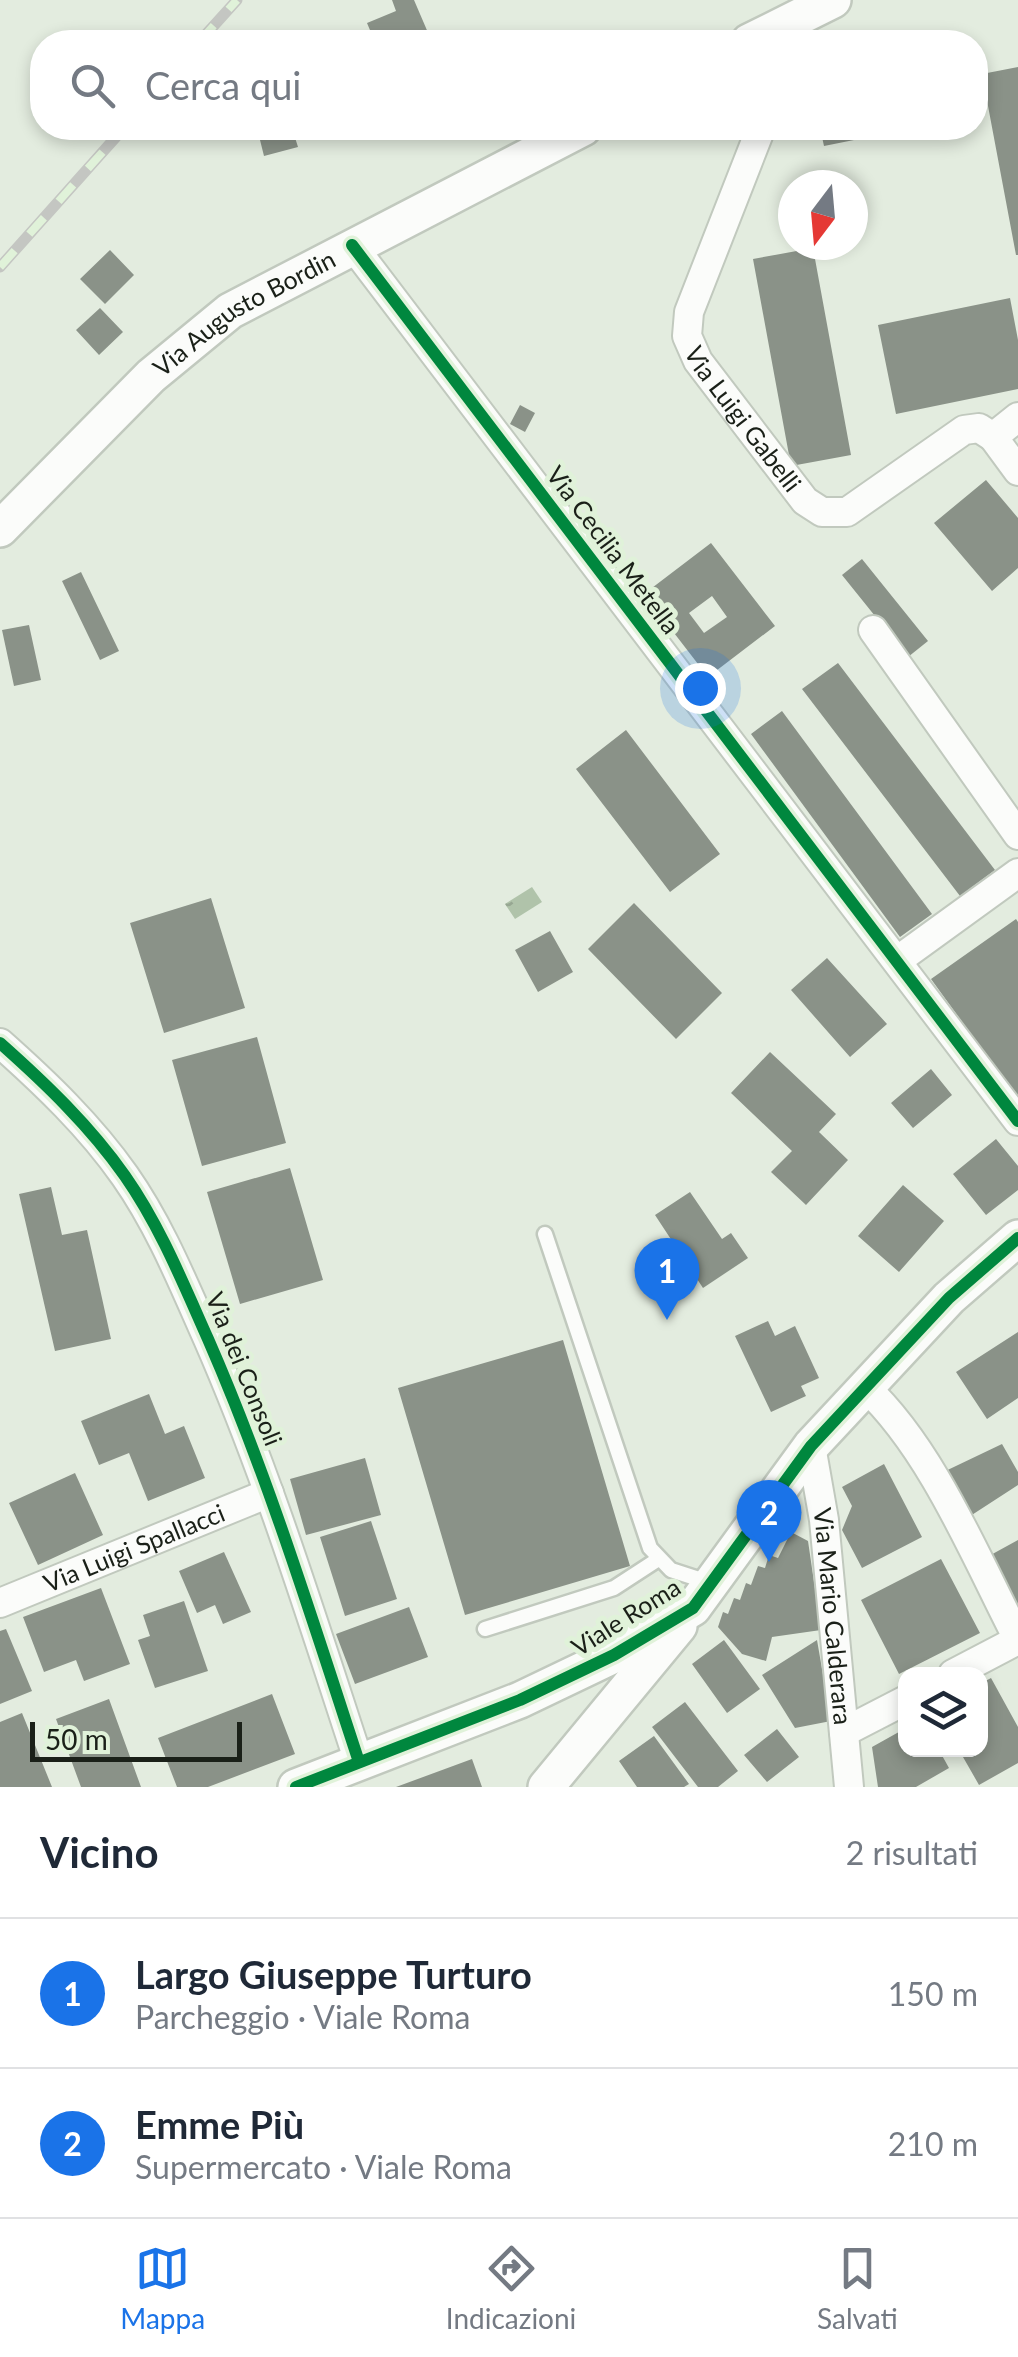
<!DOCTYPE html>
<html lang="it">
<meta charset="utf-8">
<style>
:root{--surface:#fff;--page:#f2f2f3;--text:#1f2937;--muted:#747a83;--line:#e0e1e3;--accent:#1a73e8}
body{margin:0;font-family:Lato,sans-serif;background:var(--page);color:var(--text)}
.controls{position:absolute;right:30px;bottom:30px;display:grid;overflow:hidden;border-radius:20px;box-shadow:0 5px 15px #0003}
.controls button{width:90px;height:90px;display:grid;place-items:center;padding:0;border:0;border-bottom:2px solid var(--line);background:var(--surface);color:var(--text);font:50px sans-serif}
.compass{position:absolute;left:778px;top:170px;width:90px;height:90px;border-radius:50%;background:var(--surface);box-shadow:0 5px 15px #0003;rotate:196deg}
.scale{position:absolute;left:30px;bottom:25px;width:212px;box-sizing:border-box;padding-left:10px;border:5px solid #1a2018;border-top:0;font-size:28px;line-height:35px;white-space:nowrap;color:#1a2018;-webkit-text-stroke:8px #e0f2d9;paint-order:stroke}
.you{position:absolute;left:700px;top:688px;width:35px;height:35px;margin:-25px;border:8px solid #fff;border-radius:50%;background:#1a73e8;box-shadow:0 0 0 15px #1a73e833}
.badge{display:grid;place-items:center;width:65px;height:65px;border-radius:50%;background:var(--accent);color:#fff;font-size:32px;font-weight:700}
.pin{position:absolute;translate:-50% -82px;filter:drop-shadow(0 2px 5px #0008)}
.pin::after{content:'';position:absolute;top:52px;width:35px;height:30px;background:inherit;clip-path:polygon(0 0,100% 0,50% 100%)}
.list{margin:0;padding:0;list-style:none}
h2{display:flex;justify-content:space-between;align-items:center;height:130px;margin:0;padding:0 40px;font-size:42px}
h2 small{font-size:32px;font-weight:400;color:var(--muted)}
.list li{display:grid;grid-template-columns:65px 1fr auto;gap:30px;align-items:center;box-sizing:border-box;height:150px;padding:0 40px;border-top:2px solid var(--line)}
.list b{display:block;font-size:38px;white-space:nowrap}
.list p{margin:0;font-size:32px;white-space:nowrap;color:var(--muted)}
.list em{font-size:32px;font-style:normal;color:var(--muted)}
.icon{flex:none;width:55px;height:55px;fill:none;stroke:currentColor;stroke-width:2;stroke-linecap:round;stroke-linejoin:round}
.map{position:relative;flex:none;width:1018px;height:1787px;overflow:hidden}
.search{position:absolute;background:var(--surface);box-shadow:0 5px 15px #0003;left:30px;right:30px;top:30px;height:110px;display:flex;align-items:center;gap:25px;box-sizing:border-box;padding:0 35px;border-radius:40px;color:var(--muted);font-size:38px}
.sheet{height:430px;background:var(--surface)}
nav{display:flex;justify-content:space-around;align-items:center;box-sizing:border-box;height:140px;border-top:2px solid var(--line);background:var(--surface);font-size:28px;color:var(--muted)}
nav a{display:grid;justify-items:center;gap:5px}
nav .on{color:var(--accent)}
.map>svg:first-child{display:block}
</style>
<div class="map">
<svg width="1018" height="1787" viewBox="0 0 1018 1787">
<defs>
<pattern id="water-ripples" width="26" height="14" patternUnits="userSpaceOnUse" patternTransform="scale(2.5)"><rect width="26" height="14" fill="#b0c3aa"/><path d="M2 4q2-2 4 0t4 0M15 11q2-2 4 0t4 0" fill="none" stroke="#97a792"/></pattern>
</defs>
<rect width="100%" height="100%" fill="#e3ecdf"/>
<path fill="url(#water-ripples)" d="M 532,887 L 542,902 L 515,919 L 505,904 Z"/>
<path fill="#8a9288" fill-rule="evenodd" d="M 392,0 L 414,0 L 432,42 L 400,42 L 397,35 L 375,42 L 367,23 L 396,11 Z
M 1018,67 L 1018,255 L 1016,255 L 982,74 Z
M 257,128 L 292,128 L 298,147 L 264,156 Z
M 820,128 L 909,128 L 909,129 L 824,146 Z
M 813,248 L 851,455 L 791,466 L 753,259 Z
M 110,250 L 134,275 L 105,304 L 80,279 Z
M 1010,298 L 1018,340 L 1018,389 L 896,414 L 878,325 Z
M 100,308 L 123,332 L 99,355 L 76,330 Z
M 520,405 L 535,413 L 525,432 L 510,424 Z
M 986,480 L 1018,518 L 1018,568 L 992,591 L 934,523 Z
M 711,543 L 775,626 L 708,677 L 644,594 ZM 712,596 L 727,617 L 704,633 L 689,613 Z
M 862,559 L 928,641 L 908,657 L 842,575 Z
M 81,572 L 119,651 L 100,660 L 62,581 Z
M 29,625 L 41,680 L 14,686 L 2,630 Z
M 838,663 L 995,870 L 960,896 L 802,689 Z
M 782,711 L 932,914 L 900,937 L 751,734 Z
M 626,730 L 720,854 L 670,892 L 576,769 Z
M 211,898 L 245,1008 L 164,1033 L 130,923 Z
M 634,903 L 722,993 L 676,1039 L 588,949 Z
M 1016,919 L 1018,922 L 1018,1099 L 931,979 Z
M 550,931 L 573,972 L 538,992 L 515,950 Z
M 827,958 L 887,1024 L 850,1057 L 791,990 Z
M 257,1037 L 286,1143 L 202,1166 L 172,1060 Z
M 770,1052 L 836,1114 L 819,1132 L 848,1160 L 806,1205 L 771,1172 L 792,1151 L 731,1093 Z
M 931,1069 L 952,1095 L 913,1128 L 891,1103 Z
M 996,1139 L 1018,1166 L 1018,1190 L 986,1215 L 953,1174 Z
M 290,1168 L 323,1280 L 240,1304 L 207,1192 Z
M 903,1185 L 944,1221 L 899,1272 L 858,1236 Z
M 51,1187 L 62,1235 L 87,1230 L 111,1339 L 55,1351 L 19,1194 Z
M 690,1192 L 722,1239 L 731,1233 L 748,1258 L 703,1288 L 655,1215 Z
M 768,1321 L 775,1336 L 795,1326 L 819,1378 L 801,1386 L 806,1396 L 771,1412 L 735,1336 Z
M 1018,1332 L 1018,1398 L 987,1419 L 956,1372 Z
M 563,1340 L 630,1566 L 465,1615 L 398,1388 Z
M 149,1394 L 165,1434 L 184,1426 L 205,1478 L 148,1501 L 129,1453 L 99,1465 L 81,1421 Z
M 1002,1444 L 1018,1472 L 1018,1485 L 961,1522 L 935,1476 Z
M 365,1458 L 381,1515 L 306,1535 L 290,1479 Z
M 884,1464 L 922,1537 L 862,1568 L 842,1530 L 852,1506 L 842,1487 Z
M 75,1473 L 103,1535 L 38,1565 L 9,1503 Z
M 371,1521 L 397,1599 L 345,1616 L 320,1537 Z
M 791,1532 L 808,1541 L 821,1630 L 772,1637 L 766,1661 L 742,1654 L 718,1627 L 723,1612 L 728,1614 L 734,1598 L 740,1600 L 746,1583 L 751,1585 L 758,1566 L 765,1568 L 769,1555 L 778,1558 Z
M 1018,1540 L 1018,1613 L 987,1557 Z
M 224,1552 L 251,1612 L 223,1624 L 215,1605 L 197,1613 L 179,1571 Z
M 941,1559 L 980,1633 L 899,1674 L 861,1600 Z
M 101,1588 L 130,1664 L 84,1681 L 76,1660 L 44,1672 L 23,1617 Z
M 184,1601 L 208,1671 L 155,1688 L 138,1640 L 150,1636 L 143,1615 Z
M 409,1607 L 428,1657 L 355,1684 L 336,1634 Z
M 6,1629 L 32,1691 L 0,1704 L 0,1631 Z
M 724,1640 L 760,1689 L 727,1713 L 692,1664 Z
M 817,1640 L 831,1721 L 795,1728 L 762,1675 Z
M 991,1678 L 1018,1727 L 1018,1763 L 979,1785 L 959,1750 L 980,1750 L 980,1684 Z
M 272,1694 L 295,1754 L 208,1787 L 177,1787 L 158,1738 Z
M 109,1699 L 141,1787 L 81,1787 L 56,1719 Z
M 685,1702 L 738,1771 L 718,1787 L 698,1787 L 652,1727 Z
M 22,1713 L 52,1787 L 0,1787 L 0,1722 Z
M 906,1728 L 906,1750 L 939,1750 L 949,1768 L 916,1787 L 878,1787 L 872,1747 Z
M 777,1729 L 799,1757 L 767,1782 L 744,1755 Z
M 654,1736 L 689,1784 L 684,1787 L 637,1787 L 619,1761 Z
M 472,1759 L 482,1787 L 396,1787 Z"/>
<g fill="none" stroke-linecap="round" stroke-linejoin="round">
<defs>
<path id="service" d="M 545,1234 L 650,1548 L 671,1570 L 711,1583
M 485,1629 L 614,1588 L 657,1560"/>
<g id="minor">
<path id="s1" d="M 761,128 L 689,312 L 687,336 L 698,361 L 805,501 L 822,512 L 847,512 L 964,430 L 979,428 L 993,437"/>
<path d="M 352,245 L 1018,1121"/>
<path d="M 1018,417 L 993,437 L 1018,471"/>
<path d="M 873,630 L 1018,835"/>
<path d="M 898,960 L 1018,873"/>
<path d="M 0,1043 C 45,1083 90,1126 125,1176 C 160,1226 183,1283 208,1339 C 268,1476 312,1619 359,1762"/>
<path d="M 865,1387 C 932,1449 976,1558 1018,1639"/>
<path id="s2" d="M 811,1446 L 824,1520 L 849,1787"/>
<path id="s3" d="M 0,1603 L 269,1493"/>
<path d="M 953,1674 L 1018,1640"/>
<path d="M 844,1732 L 906,1700"/>
</g>
<g id="tertiary">
<path d="M 749,42 L 833,0"/>
<path id="s4" d="M 0,529 L 151,376 L 230,311 L 583,128"/>
<path d="M 296,1787 L 520,1700 L 614,1655 L 693,1608 L 811,1446 L 949,1298 L 1018,1238"/>
<path d="M 546,1787 L 679,1626"/>
</g>
</defs>
<use href="#service" stroke="#c1c9be" stroke-width="19"/>
<use href="#minor" stroke="#c1c9be" stroke-width="32"/>
<use href="#tertiary" stroke="#c1c9be" stroke-width="40"/>
<use href="#service" stroke="#fbfcfa" stroke-width="14"/>
<use href="#minor" stroke="#fbfcfa" stroke-width="28"/>
<use href="#tertiary" stroke="#fbfcfa" stroke-width="35"/>
<defs>
<path id="rail" d="M 199,42 L 237,0
M 0,267 L 124,128"/>
</defs>
<use href="#rail" stroke="#c4c6c2" stroke-width="11"/>
<use href="#rail" stroke="#e0f2d9" stroke-width="8" stroke-dasharray="22" stroke-linecap="butt"/>
<defs>
<path id="cycleway" d="M 352,245 L 1018,1121
M 0,1043 C 45,1083 90,1126 125,1176 C 160,1226 183,1283 208,1339 C 268,1476 312,1619 359,1762
M 296,1787 L 520,1700 L 614,1655 L 693,1608 L 811,1446 L 949,1298 L 1018,1238"/>
</defs>
<use href="#cycleway" stroke="#e0f2d9" stroke-width="19"/>
<use href="#cycleway" stroke="#00873e" stroke-width="12"/>
</g>
<g text-anchor="middle" stroke-width="10" stroke-linejoin="round" paint-order="stroke">
<g font-size="25" fill="#1a2018" stroke="#e0f2d9">
<text dy="9" stroke="none"><textPath href="#s4" startOffset="328">Via Augusto Bordin</textPath></text>
<text dy="9" stroke="none"><textPath href="#s1" startOffset="322">Via Luigi Gabelli</textPath></text>
<text transform="translate(613 550) rotate(53)" y="9">Via Cecilia Metella</text>
<text transform="translate(244 1369) rotate(68)" y="9">Via dei Consoli</text>
<text dy="9" stroke="none"><textPath href="#s3" startOffset="145">Via Luigi Spallacci</textPath></text>
<text dy="9" stroke="none"><textPath href="#s2" startOffset="172">Via Mario Calderara</textPath></text>
<text transform="translate(626 1617) rotate(-32)" y="9">Viale Roma</text>
</g>
</g>
</svg>
<div class="controls">
<button><svg class="icon" aria-label="layers" viewBox="0 0 24 24"><path d="M12 4l9 5-9 5-9-5zM3 14l9 5 9-5"/></svg></button>
</div>
<svg class="compass" viewBox="-18 -18 36 36"><path d="M0-13l5 13h-10z" fill="#e53935"/><path d="M0 13l5-13h-10z" fill="#747a83"/></svg>
<div class="scale">50 m</div>
<div class="you"></div>
<div class="pin badge" style="left:667px;top:1320px">1</div>
<div class="pin badge" style="left:769px;top:1562px">2</div>
<div class="search"><svg class="icon" aria-label="search" viewBox="0 0 24 24"><circle cx="10" cy="10" r="6"/><path d="M15 15l6 6"/></svg>Cerca qui</div>
</div>
<section class="sheet">
<h2>Vicino<small>2 risultati</small></h2>
<ul class="list">
<li><span class="badge">1</span><div><b>Largo Giuseppe Turturo</b><p>Parcheggio · Viale Roma</p></div><em>150 m</em></li>
<li><span class="badge">2</span><div><b>Emme Più</b><p>Supermercato · Viale Roma</p></div><em>210 m</em></li>
</ul>
</section>
<nav>
<a class="on"><svg class="icon" aria-label="map" viewBox="0 0 24 24"><path d="M3 6l6-2 6 2 6-2v14l-6 2-6-2-6 2zM9 4v14M15 6v14"/></svg>Mappa</a>
<a><svg class="icon" aria-label="directions" viewBox="0 0 24 24"><path d="M12 3l9 9-9 9-9-9zM9 14v-3h6M13 9l2 2-2 2"/></svg>Indicazioni</a>
<a><svg class="icon" aria-label="saved" viewBox="0 0 24 24"><path d="M7 4h10v16l-5-4-5 4z"/></svg>Salvati</a>
</nav>
